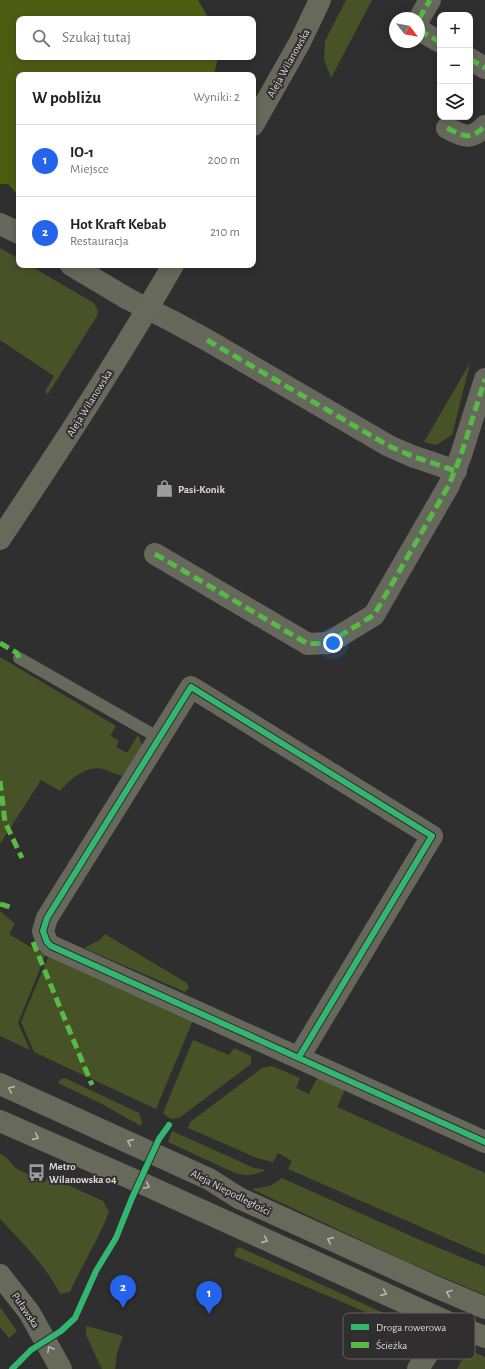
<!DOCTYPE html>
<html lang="pl">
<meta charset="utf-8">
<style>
:root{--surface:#fff;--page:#f2f2f2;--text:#222;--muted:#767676;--line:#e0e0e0;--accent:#2563eb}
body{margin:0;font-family:"Alegreya Sans",sans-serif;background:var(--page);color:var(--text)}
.controls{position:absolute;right:12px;top:12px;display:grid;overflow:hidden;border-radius:8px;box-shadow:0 2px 10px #0003}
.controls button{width:36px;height:36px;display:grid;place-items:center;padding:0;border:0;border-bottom:1px solid var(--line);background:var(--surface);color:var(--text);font:20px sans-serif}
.compass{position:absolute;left:389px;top:12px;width:36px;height:36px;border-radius:50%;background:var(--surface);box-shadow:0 2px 10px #0003;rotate:121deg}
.you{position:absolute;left:333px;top:643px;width:14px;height:14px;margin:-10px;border:3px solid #fff;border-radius:50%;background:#1a73e8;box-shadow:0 0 0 6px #1a73e833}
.badge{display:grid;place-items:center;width:26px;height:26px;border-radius:50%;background:var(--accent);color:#fff;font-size:13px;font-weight:700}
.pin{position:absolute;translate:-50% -33px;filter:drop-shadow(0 1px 2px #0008)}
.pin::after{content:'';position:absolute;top:21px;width:14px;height:12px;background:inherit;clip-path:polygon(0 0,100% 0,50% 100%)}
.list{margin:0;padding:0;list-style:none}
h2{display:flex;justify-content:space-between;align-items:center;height:52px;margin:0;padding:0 16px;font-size:17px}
h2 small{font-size:13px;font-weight:400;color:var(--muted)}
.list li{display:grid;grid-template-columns:26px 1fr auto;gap:12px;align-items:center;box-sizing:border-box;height:72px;padding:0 16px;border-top:1px solid var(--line)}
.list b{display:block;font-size:15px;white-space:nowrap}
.list p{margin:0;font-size:13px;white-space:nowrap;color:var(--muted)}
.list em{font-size:13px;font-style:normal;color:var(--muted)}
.icon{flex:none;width:22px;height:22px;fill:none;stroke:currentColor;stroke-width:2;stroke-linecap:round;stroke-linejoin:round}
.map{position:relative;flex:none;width:485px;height:1369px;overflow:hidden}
.search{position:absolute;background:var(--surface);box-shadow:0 2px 10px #0003;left:16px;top:16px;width:240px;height:44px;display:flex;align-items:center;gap:10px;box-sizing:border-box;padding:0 14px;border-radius:8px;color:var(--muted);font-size:15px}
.panel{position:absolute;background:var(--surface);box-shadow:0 2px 10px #0003;left:16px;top:72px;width:240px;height:196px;border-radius:8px}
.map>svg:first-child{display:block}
</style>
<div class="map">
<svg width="485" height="1369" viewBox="0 0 485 1369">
<rect width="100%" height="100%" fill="#302f30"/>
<path fill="#485227" d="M 346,0 L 372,0 L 331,78 L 324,59 L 325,41 Z
M 0,248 L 19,259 L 19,265 L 29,265 L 94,303 L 98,311 L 97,316 L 48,394 L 45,392 L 54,376 L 0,340 Z
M 470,363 L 452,435 L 436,445 L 424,442 Z
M 0,657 L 116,726 L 110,736 L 119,741 L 116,747 L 127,753 L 138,735 L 142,745 L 124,776 C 116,775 110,771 103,769 C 87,765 70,779 60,791 L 41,780 L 0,844 Z
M 0,911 L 15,924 L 9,934 L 27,945 L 46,954 L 18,1023 L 30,1050 L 0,1036 Z
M 105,934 L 187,983 L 189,988 L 185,992 L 84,948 L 100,940 Z
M 49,955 L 193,1020 L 156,1109 L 34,1052 L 21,1022 Z
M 193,1040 L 229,1055 L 234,1048 L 251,1056 L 251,1064 L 179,1118 L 171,1119 L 163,1113 Z
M 272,1066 L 300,1078 L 296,1088 L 309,1094 L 316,1080 L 319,1077 L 343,1088 L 344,1092 L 337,1107 L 485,1173 L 485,1255 L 288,1169 L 292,1161 L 278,1153 L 273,1162 L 257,1158 L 188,1128 L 190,1122 L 262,1068 Z
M 65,1078 L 139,1113 L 142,1122 L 141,1126 L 100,1103 L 58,1083 L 61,1079 Z
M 172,1131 L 254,1168 L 266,1170 C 255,1175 247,1177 235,1173 L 168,1142 Z
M 0,1154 L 6,1157 L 15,1168 L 45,1182 L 48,1176 L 103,1201 L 109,1212 C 98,1240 82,1265 70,1292 L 60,1294 C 46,1266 22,1242 0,1219 Z
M 282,1178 L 420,1240 L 485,1267 L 485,1295 L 405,1261 L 252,1189 L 270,1186 Z
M 239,1247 L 410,1325 L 411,1330 L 406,1338 L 400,1340 L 391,1350 L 387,1349 L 375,1316 L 234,1256 L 236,1250 Z
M 0,1307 L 17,1331 L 9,1338 L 0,1327 Z
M 86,1326 L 123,1336 L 117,1353 L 115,1369 L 102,1369 L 86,1335 Z
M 470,1351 L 485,1357 L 485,1369 L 457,1369 L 466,1352 Z"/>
<path fill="#4f5d13" d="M 0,0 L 198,0 L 209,19 L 19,19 L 19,57 L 218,57 L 214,75 L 19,75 L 19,196 L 8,184 L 0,184 Z"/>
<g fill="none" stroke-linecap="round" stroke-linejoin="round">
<path stroke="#65685a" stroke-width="12" d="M 19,658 L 159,738"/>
<path stroke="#65685a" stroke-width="22" d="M 419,19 L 430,0
M 419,30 L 440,42
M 470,59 L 485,68
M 447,128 C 464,136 470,141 485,126
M 0,224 L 19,233
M 71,265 L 128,299 L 172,321 L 207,340 L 389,446 L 412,456 L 456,471
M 155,554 L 308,644 L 328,643 L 374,615 L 449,485 L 461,455 L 485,379
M 299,1057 L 432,836 L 191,687 L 47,918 L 43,931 L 47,942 L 51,946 L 485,1142
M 418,1369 L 437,1339 L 454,1325"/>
<path stroke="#676a5a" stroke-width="22" d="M 253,125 L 300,42 L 320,0
M 0,539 C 60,449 119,359 173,265
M 0,1084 L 209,1179 L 239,1198 L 431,1285 L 485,1308
M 0,1121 L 139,1182 L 454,1325 L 485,1337
M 0,1275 L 29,1312 L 61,1369"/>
<path stroke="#58b947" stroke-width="5" stroke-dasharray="10 5" stroke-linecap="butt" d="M 419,19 L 430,0
M 419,30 L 440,42
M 470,59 L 485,68
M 447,128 C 464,136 470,141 485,126
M 207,340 L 389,446 L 412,456 L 456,471
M 155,554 L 308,644 L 328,643 L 374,615 L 449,485 L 461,455 L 485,379
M 0,643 L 17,653 L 19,658
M 0,781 L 5,822 L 22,858
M 0,904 L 10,907
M 33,942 L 92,1085"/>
<defs>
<path id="cycleway" d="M 299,1057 L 432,836 L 191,687 L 47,918 L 43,931 L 47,942 L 51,946 L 485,1142
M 12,1369 L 31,1350 L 61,1331 L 75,1318 L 96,1271 L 116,1238 L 132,1198 L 159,1139 L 169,1125"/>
</defs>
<use href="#cycleway" stroke="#312e30" stroke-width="8"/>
<use href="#cycleway" stroke="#33b770" stroke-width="6"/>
</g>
<defs><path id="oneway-chevron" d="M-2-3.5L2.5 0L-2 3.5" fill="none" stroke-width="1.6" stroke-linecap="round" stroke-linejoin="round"/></defs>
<g stroke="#b6b6b2">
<use href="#oneway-chevron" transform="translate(11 1089) rotate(-156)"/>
<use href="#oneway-chevron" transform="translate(36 1137) rotate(24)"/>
<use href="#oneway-chevron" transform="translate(130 1142) rotate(-156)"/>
<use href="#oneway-chevron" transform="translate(147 1186) rotate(25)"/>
<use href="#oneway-chevron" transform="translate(265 1240) rotate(24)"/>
<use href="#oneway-chevron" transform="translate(330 1240) rotate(-156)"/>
<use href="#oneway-chevron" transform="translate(384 1293) rotate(24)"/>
<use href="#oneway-chevron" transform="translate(449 1293) rotate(-157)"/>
<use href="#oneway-chevron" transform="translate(50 1349) rotate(-119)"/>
</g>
<defs>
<symbol id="shop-bare" viewBox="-9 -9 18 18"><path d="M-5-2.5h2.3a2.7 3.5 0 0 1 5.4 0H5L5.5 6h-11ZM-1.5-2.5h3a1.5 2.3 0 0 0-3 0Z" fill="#9d9c9d" stroke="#312e30" stroke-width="2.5" paint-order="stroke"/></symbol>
<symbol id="bus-bare" viewBox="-9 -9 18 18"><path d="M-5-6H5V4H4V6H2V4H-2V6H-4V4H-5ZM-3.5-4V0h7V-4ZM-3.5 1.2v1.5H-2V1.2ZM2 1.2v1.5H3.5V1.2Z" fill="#9d9c9d" stroke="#312e30" stroke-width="2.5" paint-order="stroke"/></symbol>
</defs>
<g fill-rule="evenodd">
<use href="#shop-bare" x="152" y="476" width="25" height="25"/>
<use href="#bus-bare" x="24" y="1160" width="25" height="25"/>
</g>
<g text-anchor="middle" stroke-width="4" stroke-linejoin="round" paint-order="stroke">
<g font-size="11" fill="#d8d6d7" stroke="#312e30">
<text transform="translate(288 63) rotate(-61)" y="4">Aleja Wilanowska</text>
<text transform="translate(89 403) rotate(-58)" y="4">Aleja Wilanowska</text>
<text transform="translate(231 1192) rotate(27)" y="4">Aleja Niepodległości</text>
<text transform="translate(26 1310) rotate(56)" y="4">Puławska</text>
</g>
<g font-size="11" font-weight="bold" fill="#d8d6d7" stroke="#312e30" text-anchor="start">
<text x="178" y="493">Pasi-Konik</text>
<text x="49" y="1170">Metro<tspan x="49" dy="13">Wilanowska 04</tspan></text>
</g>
</g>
<rect x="343" y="1313" width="132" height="46" rx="6" fill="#312e30" stroke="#636062" stroke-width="1"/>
<rect x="351" y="1324" width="18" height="6" fill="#33b770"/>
<rect x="351" y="1342" width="18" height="6" fill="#58b947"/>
<g font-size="11" fill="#d8d6d7">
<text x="376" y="1331">Droga rowerowa</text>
<text x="376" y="1349">Ścieżka</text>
</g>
</svg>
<div class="controls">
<button>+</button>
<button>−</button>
<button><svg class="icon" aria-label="layers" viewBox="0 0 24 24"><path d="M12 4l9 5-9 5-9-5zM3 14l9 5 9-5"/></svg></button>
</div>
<svg class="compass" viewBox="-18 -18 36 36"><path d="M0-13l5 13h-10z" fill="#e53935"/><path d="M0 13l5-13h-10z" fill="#767676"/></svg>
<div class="you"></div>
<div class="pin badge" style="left:209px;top:1314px">1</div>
<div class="pin badge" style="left:123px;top:1308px">2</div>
<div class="search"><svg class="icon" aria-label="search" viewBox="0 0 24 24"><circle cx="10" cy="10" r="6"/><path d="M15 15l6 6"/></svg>Szukaj tutaj</div>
<section class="panel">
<h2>W pobliżu<small>Wyniki: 2</small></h2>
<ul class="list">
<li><span class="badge">1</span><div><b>IO-1</b><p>Miejsce</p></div><em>200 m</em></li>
<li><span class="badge">2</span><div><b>Hot Kraft Kebab</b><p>Restauracja</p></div><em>210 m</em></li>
</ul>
</section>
</div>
